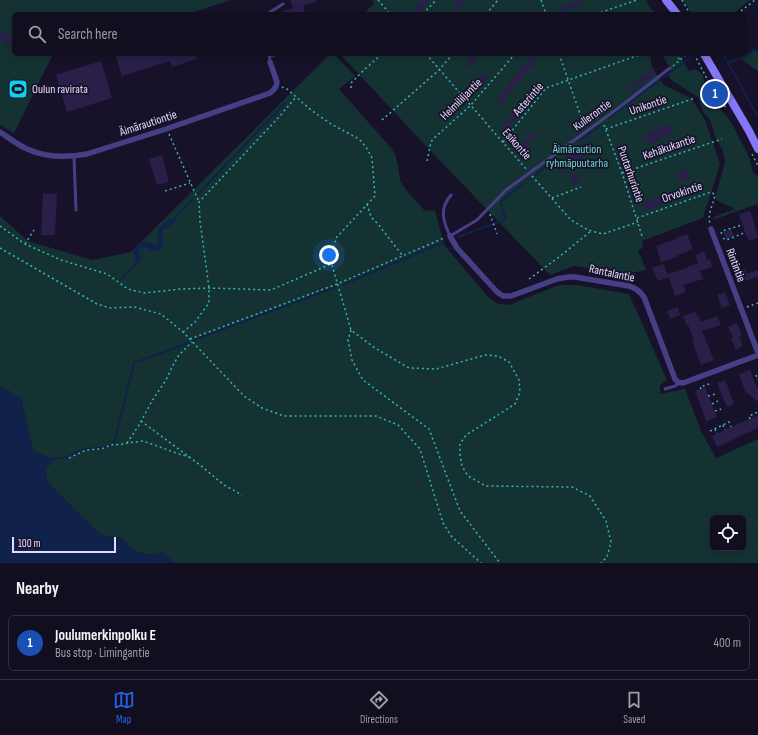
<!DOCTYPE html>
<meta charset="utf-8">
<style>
:root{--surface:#110e1f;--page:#1a1728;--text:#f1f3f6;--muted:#9c9ca4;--line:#302e3d;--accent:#2563eb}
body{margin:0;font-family:"Sofia Sans Condensed",sans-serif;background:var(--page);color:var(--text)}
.controls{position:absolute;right:12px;bottom:12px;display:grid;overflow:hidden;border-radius:6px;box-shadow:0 2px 10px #0003}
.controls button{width:36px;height:36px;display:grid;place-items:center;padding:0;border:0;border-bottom:1px solid var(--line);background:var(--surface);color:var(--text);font:20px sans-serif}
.scale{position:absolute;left:12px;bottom:10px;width:104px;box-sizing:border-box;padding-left:4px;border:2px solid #e2dcfd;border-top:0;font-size:11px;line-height:14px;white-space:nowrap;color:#e2dcfd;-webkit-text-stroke:3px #171229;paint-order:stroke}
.you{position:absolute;left:329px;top:255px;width:14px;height:14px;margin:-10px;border:3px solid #fff;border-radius:50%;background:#1a73e8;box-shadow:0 0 0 6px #1a73e833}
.badge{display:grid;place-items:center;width:26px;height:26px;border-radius:50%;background:var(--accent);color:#fff;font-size:13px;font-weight:700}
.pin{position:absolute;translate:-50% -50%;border:2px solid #fff;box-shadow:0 1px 4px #0006}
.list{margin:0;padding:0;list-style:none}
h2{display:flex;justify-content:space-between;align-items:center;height:52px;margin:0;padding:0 16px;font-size:17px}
h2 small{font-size:13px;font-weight:400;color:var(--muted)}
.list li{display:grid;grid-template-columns:26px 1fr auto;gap:12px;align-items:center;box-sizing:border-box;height:56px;margin:0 8px 8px;padding:0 8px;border:1px solid var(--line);border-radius:6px}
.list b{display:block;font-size:15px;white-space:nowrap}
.list p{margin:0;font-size:13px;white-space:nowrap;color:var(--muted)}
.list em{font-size:13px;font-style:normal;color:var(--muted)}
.icon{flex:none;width:22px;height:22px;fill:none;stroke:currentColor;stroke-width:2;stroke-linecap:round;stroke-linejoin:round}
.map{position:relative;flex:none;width:758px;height:563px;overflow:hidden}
.search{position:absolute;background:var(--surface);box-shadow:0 2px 10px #0003;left:12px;right:12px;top:12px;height:44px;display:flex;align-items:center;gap:10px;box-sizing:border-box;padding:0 14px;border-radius:6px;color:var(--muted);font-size:15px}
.sheet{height:116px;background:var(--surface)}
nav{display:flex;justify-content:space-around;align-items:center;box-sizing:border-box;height:56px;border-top:1px solid var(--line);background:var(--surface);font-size:11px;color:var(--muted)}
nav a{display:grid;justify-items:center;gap:2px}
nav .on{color:var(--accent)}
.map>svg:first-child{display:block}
</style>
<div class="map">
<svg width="758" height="563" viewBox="0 0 758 563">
<rect width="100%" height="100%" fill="#171229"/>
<path fill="#153233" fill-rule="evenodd" d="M 0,0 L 231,0 L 188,14 L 14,14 L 14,54 L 53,54 L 14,133 L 0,125 Z
M 372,0 L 646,0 L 649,6 L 656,14 L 364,14 L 374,3 Z
M 683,0 L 750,0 L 733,14 L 692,14 Z
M 754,51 L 758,53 L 758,71 L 742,60 Z
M 330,54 L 334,54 L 355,76 L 339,89 L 392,149 C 398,158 398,169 400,180 C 402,187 419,204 424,210 L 435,211 L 444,245 L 488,297 L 498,304 L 509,305 L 559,285 L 577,285 L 629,294 L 667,380 L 660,385 L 660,394 L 685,389 L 701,431 L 716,458 L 758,439 L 758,563 L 175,563 L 162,552 L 148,555 L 133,550 L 122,538 L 101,535 L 55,490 L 47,480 L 46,468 L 54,460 L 33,451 L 21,398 L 0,386 L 0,216 L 28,241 L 92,260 L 131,252 ZM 713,518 L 743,518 L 743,548 L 713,548 Z
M 340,54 L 650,54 L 652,68 L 664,85 L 691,98 L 705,120 L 720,164 L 703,218 L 642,241 L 643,248 L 638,250 L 646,270 L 626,274 L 574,266 L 550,275 L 426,146 Z
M 662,54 L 679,54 L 689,71 L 695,69 L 702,74 L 709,95 L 731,122 L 749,157 L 753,172 L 758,177 L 758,206 L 757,204 L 715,219 L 714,217 L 735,209 L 716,200 L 716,194 L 725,162 L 723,151 L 715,136 L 710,120 L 703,112 L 698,97 L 671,80 L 668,75 L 672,72 Z"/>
<path fill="#10214a" d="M 176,217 L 175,222 L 162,231 C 163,237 165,254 154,251 C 151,250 148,248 145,247 L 141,248 L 138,253 L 141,257 L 141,261 L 133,267 L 134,263 L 136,260 L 134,252 L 135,247 L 144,241 L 155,245 L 158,244 L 158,229 L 165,222 Z
M 0,386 L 21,398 L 33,451 L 54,459 L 46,468 L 47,480 L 55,490 L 101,535 L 122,538 L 133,550 L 148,555 L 162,552 L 175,563 L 0,563 Z"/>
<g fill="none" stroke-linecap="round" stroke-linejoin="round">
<path stroke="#10214a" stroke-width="2" d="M 723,54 L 758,117
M 728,63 L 744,57 L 752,51 L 754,50 L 758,52
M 609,118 L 691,57
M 579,141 L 599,126
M 535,175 L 551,162
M 528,180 L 531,178
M 198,194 L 285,103
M 175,218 L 192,200
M 458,237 L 504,220 L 505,217 L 501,205 L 501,201 L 523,184
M 122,278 L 134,266
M 343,285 L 444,242
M 194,340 L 336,287
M 54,459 C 59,458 65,458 70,456 C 76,454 80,450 85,449 C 99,447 101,451 114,443 L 134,363 L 189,343"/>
</g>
<path fill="#2a1f49" d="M 290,0 L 316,0 L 317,1 L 303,6 L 306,14 L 277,14 L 277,13 L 293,8 Z
M 422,0 L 429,0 L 418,14 L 410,14 Z
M 457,0 L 465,0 L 457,9 L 453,5 Z
M 580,0 L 581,0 L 582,5 L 563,12 L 561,7 Z
M 0,32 L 14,39 L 14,47 L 0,40 Z
M 115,54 L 195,54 L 197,59 L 172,67 L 170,61 L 122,76 Z
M 474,54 L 480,54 L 469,67 L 465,63 Z
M 532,57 L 536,61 L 527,71 L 530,70 L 515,85 L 506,96 L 507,97 L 502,104 L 497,100 L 502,93 L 501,92 L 517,74 L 516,73 Z
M 101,61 L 112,98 L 67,112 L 56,75 Z
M 653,69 L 656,74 L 642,83 L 638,87 L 637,86 L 629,91 L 627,88 Z
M 484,74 L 488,79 L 483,85 L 478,80 Z
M 518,109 L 522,113 L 509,126 L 510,127 L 506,131 L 501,127 Z
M 670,124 L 672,135 L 660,138 L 651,145 L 642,135 L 661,128 L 661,126 Z
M 532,132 L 536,135 L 522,152 L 518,148 L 523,143 Z
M 586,141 L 592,150 L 560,173 L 557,163 L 568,155 L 566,153 L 577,145 L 578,147 Z
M 162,155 L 169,182 L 157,185 L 149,159 Z
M 687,170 L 690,178 L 680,182 L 676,173 Z
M 575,173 L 580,183 L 573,186 L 570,175 Z
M 694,189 L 696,194 L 687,197 L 685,192 Z
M 43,193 L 57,194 L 55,235 L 41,235 Z
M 662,196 L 665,203 L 645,211 L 642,203 L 656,197 Z
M 750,211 L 755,225 L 754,225 L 758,237 L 749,241 L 744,230 L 744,228 L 739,216 L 740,216 L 740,214 Z
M 731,229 L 734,236 L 726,239 L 723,232 Z
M 687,234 L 693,249 L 676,256 L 676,257 L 661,262 L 656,246 L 678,238 L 678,237 Z
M 704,251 L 707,260 L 710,259 L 712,267 L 700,271 L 703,279 L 683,285 L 686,292 L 675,296 L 669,277 L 658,281 L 652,268 L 664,264 L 667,274 L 673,272 L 673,273 L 698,263 L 695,255 Z
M 745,269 L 746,274 L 758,270 L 758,277 L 742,282 L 738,271 Z
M 725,292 L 730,305 L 722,308 L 717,295 Z
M 678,307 L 680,315 L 670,319 L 667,311 Z
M 696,312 L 698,318 L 699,317 L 701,322 L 717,316 L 721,325 L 702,331 L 714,360 L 701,365 L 692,341 L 694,340 L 688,325 L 687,326 L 683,316 Z
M 737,323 L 742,335 L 739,336 L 743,346 L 736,350 L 731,338 L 733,337 L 728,327 Z
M 750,370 L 756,386 L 758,388 L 758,402 L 745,391 L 739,374 Z
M 725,380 L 734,404 L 727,407 L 717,383 Z
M 705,387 L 717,417 L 706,421 L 695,391 Z
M 758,415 L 758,428 L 717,447 L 712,436 Z"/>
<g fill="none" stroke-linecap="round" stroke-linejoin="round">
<path stroke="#37b5b6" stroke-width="1.5" stroke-dasharray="2 3" stroke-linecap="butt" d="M 378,0 L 390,14
M 541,0 L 546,14
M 682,0 L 690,14
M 423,14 L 436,0
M 486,14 L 498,0
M 596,14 L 637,0
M 737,14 L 755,0
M 426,54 L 527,170
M 559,54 L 585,128
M 675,54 L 680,60
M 694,54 L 715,94 L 727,109
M 673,66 L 687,54
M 351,88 L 351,83 L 366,68 L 382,54
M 382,120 L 439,70 L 453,54
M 604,125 L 622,173 L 642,236
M 606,129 L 695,98
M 169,134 L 199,202
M 503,142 L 546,88 L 642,54
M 752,154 L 758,166
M 427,161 L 431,142 L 433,139 L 470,106 L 515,54
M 622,173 L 722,139
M 532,176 L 571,220 L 588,230 L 603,234 L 638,222
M 165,191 L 190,183
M 552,198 L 581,187
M 367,204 L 371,217 L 378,224 L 402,255
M 490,214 L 497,234
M 637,218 L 711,192 L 715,195 C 713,207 707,212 710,224
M 0,226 L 25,244 L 61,260 L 107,274 L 128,289 L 144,293 L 181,289 L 209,288 L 271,290 L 331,264 L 336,238 L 375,196 L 372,158 L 366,147 L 359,139 L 331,124 L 311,110 L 287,89 L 282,87
M 721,234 L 722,231 L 742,225
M 723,238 L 726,240 L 744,233
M 25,244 L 34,230
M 0,248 L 97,304 L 110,308 L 134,307 L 161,314 L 183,332 L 244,396 L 262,408 L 284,416 L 376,416 L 398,425 L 420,449 L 443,523 L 452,537 L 481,563
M 332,265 L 351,330 L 375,348 L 409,368 L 436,369 L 485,355 L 498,356 L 509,362 L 519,380 L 520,392 L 515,404 L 490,420 L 466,435 L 460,444 L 460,454 L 462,466 L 468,476 L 486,486 L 572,487 L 590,496 L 606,521 L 611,542 L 607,557 L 601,563
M 529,279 L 559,257 L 591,231
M 747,307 L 758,303
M 351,330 L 348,340 L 352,360 L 363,380 L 429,429 L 460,511 L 500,563
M 183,332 L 195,322 L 209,303 L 209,288 L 200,221 L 199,202 L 279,117 L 296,97
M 190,339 L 337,284 L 444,238
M 756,375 L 758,380
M 701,389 L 700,387 L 712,383
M 708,396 L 716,394
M 712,404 L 718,401
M 715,411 L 721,409
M 750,419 L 749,416 L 758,412
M 141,421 L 200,465 L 224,485 L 242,495
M 723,425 L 725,430
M 715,429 L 717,434
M 710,431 L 729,422 L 731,427
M 127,443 L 139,425 L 152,401 L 166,380 L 173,365 L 179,355 L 192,342
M 69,458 L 86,450 L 101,449 L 114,444 L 119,445 L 127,443 L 143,441 L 179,454 L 189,457"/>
<path stroke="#473f85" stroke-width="3" d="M 267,14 L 283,4
M 269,54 L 270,62
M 270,56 L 277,54
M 74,157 L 76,210
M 451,195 C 439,209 443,221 450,236 L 477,220 L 506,190 L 621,106 L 670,68
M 665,389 L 675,386 L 680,383"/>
<path stroke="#473f85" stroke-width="5.5" d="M 0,132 C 9,138 18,145 27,149 C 47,158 66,158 87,154 L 166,129 L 270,93 C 274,90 277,87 277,82 L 270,62
M 711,229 L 758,353
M 450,236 L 457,248 L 497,292 L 503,296 L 511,296 L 557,279 L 568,277 L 575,277 L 629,286 C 636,288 640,291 644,297 L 675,379 C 677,382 680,383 683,383 L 758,355"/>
<path stroke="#8477f8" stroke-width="8" d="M 666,0 L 677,14
M 704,54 L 749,131 L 758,149"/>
</g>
<defs>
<symbol id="stadium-square" viewBox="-11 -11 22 22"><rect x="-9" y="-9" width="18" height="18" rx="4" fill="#11cdf4" stroke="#171229"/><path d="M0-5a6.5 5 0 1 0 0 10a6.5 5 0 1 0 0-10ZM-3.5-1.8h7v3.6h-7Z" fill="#111"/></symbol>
</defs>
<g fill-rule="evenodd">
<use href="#stadium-square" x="7" y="78" width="22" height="22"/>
</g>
<g text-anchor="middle" stroke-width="3.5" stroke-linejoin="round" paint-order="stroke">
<g font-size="12" fill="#e2dcfd" stroke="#171229" text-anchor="start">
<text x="32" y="93">Oulun ravirata</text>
</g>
<g font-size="12" fill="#e2dcfd" stroke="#171229">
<text transform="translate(461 99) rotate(-45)" y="4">Helmililjantie</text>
<text transform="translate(528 99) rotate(-49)" y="4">Asterintie</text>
<text transform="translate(648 105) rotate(-19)" y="4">Unikontie</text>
<text transform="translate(592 115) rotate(-36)" y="4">Kullerontie</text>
<text transform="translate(148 123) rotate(-18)" y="4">Äimärautiontie</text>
<text transform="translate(517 144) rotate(49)" y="4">Esikontie</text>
<text transform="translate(669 147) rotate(-19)" y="4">Kehäkukantie</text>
<text transform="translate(631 174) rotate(71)" y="4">Puutarhurintie</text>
<text transform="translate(682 192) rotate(-19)" y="4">Orvokintie</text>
<text transform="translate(736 265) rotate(69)" y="4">Rintintie</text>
<text transform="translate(612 273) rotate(12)" y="4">Rantalantie</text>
</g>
<g font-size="12" fill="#6adbc7" stroke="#171229">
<text x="577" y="153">Äimäraution<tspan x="577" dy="14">ryhmäpuutarha</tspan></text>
</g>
</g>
</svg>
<div class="controls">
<button><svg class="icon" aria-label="locate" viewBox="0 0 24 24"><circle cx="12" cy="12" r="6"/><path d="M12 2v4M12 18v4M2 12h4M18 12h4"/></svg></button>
</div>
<div class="scale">100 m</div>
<div class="you"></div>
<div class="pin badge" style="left:715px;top:94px;background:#1a4fb4">1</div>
<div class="search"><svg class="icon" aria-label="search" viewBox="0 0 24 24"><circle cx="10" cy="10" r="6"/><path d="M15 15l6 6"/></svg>Search here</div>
</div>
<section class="sheet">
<h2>Nearby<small></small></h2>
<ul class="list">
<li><span class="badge" style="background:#1a4fb4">1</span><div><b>Joulumerkinpolku E</b><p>Bus stop · Limingantie</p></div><em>400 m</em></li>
</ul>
</section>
<nav>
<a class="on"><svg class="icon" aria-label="map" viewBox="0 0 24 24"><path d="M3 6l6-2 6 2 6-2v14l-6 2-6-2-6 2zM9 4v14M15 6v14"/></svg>Map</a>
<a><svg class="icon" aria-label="directions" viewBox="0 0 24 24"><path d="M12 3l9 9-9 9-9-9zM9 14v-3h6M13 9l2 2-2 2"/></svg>Directions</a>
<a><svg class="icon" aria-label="saved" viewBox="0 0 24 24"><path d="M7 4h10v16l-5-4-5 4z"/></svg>Saved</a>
</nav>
